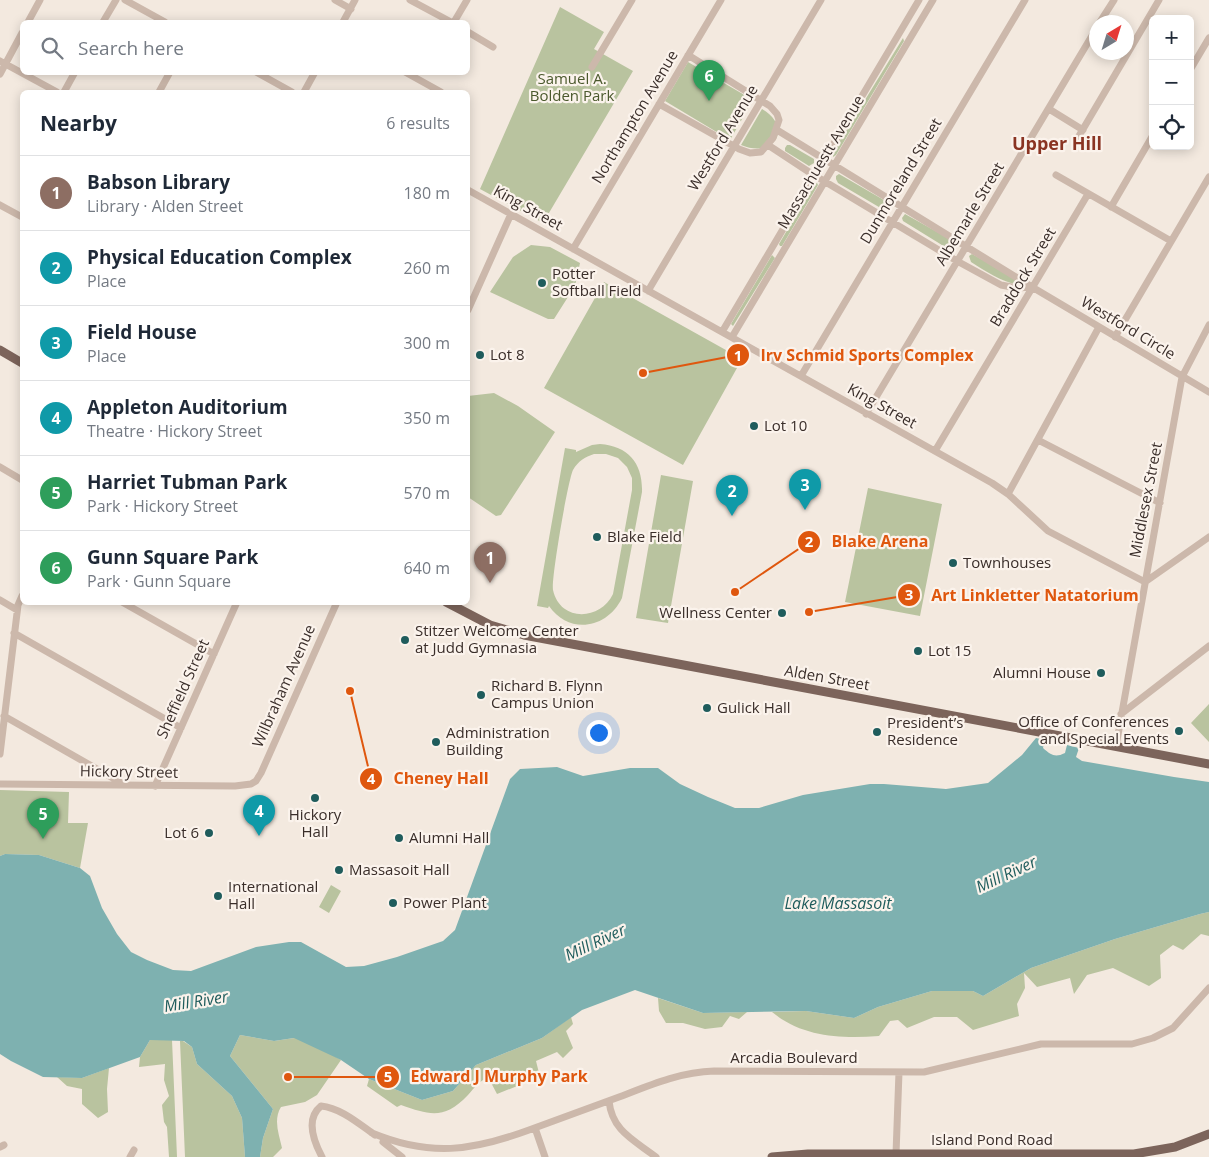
<!DOCTYPE html>
<meta charset="utf-8">
<style>
:root{--surface:#fff;--page:#f2f2f3;--text:#1f2937;--muted:#747a83;--line:#e0e1e3;--accent:#1a73e8}
body{margin:0;font-family:"Open Sans",sans-serif;background:var(--page);color:var(--text)}
.controls{position:absolute;right:15px;top:15px;display:grid;overflow:hidden;border-radius:8px;box-shadow:0 2px 12px #0003}
.controls button{width:45px;height:45px;display:grid;place-items:center;padding:0;border:0;border-bottom:1px solid var(--line);background:var(--surface);color:var(--text);font:25px sans-serif}
.compass{position:absolute;left:1089px;top:15px;width:45px;height:45px;border-radius:50%;background:var(--surface);box-shadow:0 2px 12px #0003;rotate:38deg}
.you{position:absolute;left:598px;top:732px;width:18px;height:18px;margin:-12px;border:4px solid #fff;border-radius:50%;background:#1a73e8;box-shadow:0 0 0 8px #1a73e833}
.badge{display:grid;place-items:center;width:32px;height:32px;border-radius:50%;background:var(--accent);color:#fff;font-size:16px;font-weight:700}
.pin{position:absolute;translate:-50% -41px;filter:drop-shadow(0 1px 2px #0008)}
.pin::after{content:'';position:absolute;top:26px;width:18px;height:15px;background:inherit;clip-path:polygon(0 0,100% 0,50% 100%)}
.list{margin:0;padding:0;list-style:none}
h2{display:flex;justify-content:space-between;align-items:center;height:65px;margin:0;padding:0 20px;font-size:21px}
h2 small{font-size:16px;font-weight:400;color:var(--muted)}
.list li{display:grid;grid-template-columns:32px 1fr auto;gap:15px;align-items:center;box-sizing:border-box;height:75px;padding:0 20px;border-top:1px solid var(--line)}
.list b{display:block;font-size:19px;white-space:nowrap}
.list p{margin:0;font-size:16px;white-space:nowrap;color:var(--muted)}
.list em{font-size:16px;font-style:normal;color:var(--muted)}
.icon{flex:none;width:28px;height:28px;fill:none;stroke:currentColor;stroke-width:2;stroke-linecap:round;stroke-linejoin:round}
.map{position:relative;flex:none;width:1209px;height:1157px;overflow:hidden}
.search{position:absolute;background:var(--surface);box-shadow:0 2px 12px #0003;left:20px;top:20px;width:450px;height:55px;display:flex;align-items:center;gap:12px;box-sizing:border-box;padding:0 18px;border-radius:8px;color:var(--muted);font-size:19px}
.panel{position:absolute;background:var(--surface);box-shadow:0 2px 12px #0003;left:20px;top:90px;width:450px;height:515px;border-radius:8px}
.map>svg:first-child{display:block}
</style>
<div class="map">
<svg width="1209" height="1157" viewBox="0 0 1209 1157">
<rect width="100%" height="100%" fill="#f3e9df"/>
<path fill="#b9c39f" fill-rule="evenodd" d="M 560,7 L 604,32 L 594,49 L 633,71 L 543,223 L 480,189 Z
M 903,38 L 904,41 L 836,155 L 833,157 L 833,152 Z
M 688,62 L 753,100 L 730,140 L 665,101 Z
M 762,109 C 794,128 774,159 741,145 Z
M 787,145 L 790,145 L 814,159 L 814,163 L 809,166 L 785,151 L 785,148 Z
M 839,174 L 889,203 L 891,208 L 890,210 L 884,210 L 838,183 L 836,179 L 836,176 Z
M 815,183 L 817,183 L 818,185 L 782,246 L 780,246 L 779,244 Z
M 905,214 L 955,242 L 956,247 L 950,250 L 903,221 L 902,218 Z
M 531,245 L 550,247 L 580,263 L 575,286 L 554,319 L 548,319 L 490,292 L 513,257 Z
M 972,254 L 1023,282 L 1023,286 C 1003,283 987,272 971,262 L 969,256 Z
M 772,255 L 775,258 L 733,326 L 731,324 Z
M 604,282 L 742,359 L 683,465 L 544,388 Z
M 494,393 L 518,406 L 555,432 L 501,515 L 496,516 L 468,497 L 468,396 Z
M 600,444 C 629,446 643,464 642,492 L 622,598 C 607,629 569,635 549,606 L 548,608 L 537,606 L 565,448 L 576,450 L 576,452 L 592,445 ZM 594,454 L 606,454 L 618,458 L 627,467 L 632,478 L 632,490 L 613,594 C 600,621 560,622 553,590 C 551,579 568,480 573,470 C 578,461 585,457 594,454 Z
M 661,475 L 693,481 L 668,623 L 636,618 Z
M 868,488 L 942,504 L 920,616 L 845,602 Z
M 1209,704 L 1209,742 L 1191,723 Z
M 0,790 L 69,792 L 68,823 L 88,823 L 80,868 L 39,855 L 5,854 L 0,856 Z
M 331,885 L 341,891 L 329,913 L 319,907 Z
M 1209,912 L 1209,936 L 1201,934 L 1183,950 L 1173,945 L 1160,955 L 1161,978 L 1149,986 L 1113,968 L 1087,975 L 1074,994 L 1070,978 L 1037,987 L 1024,973 L 1025,988 L 1017,1004 L 1019,1016 L 973,1030 L 957,1017 L 934,1017 L 907,1028 L 898,1020 L 890,1021 L 879,1036 C 841,1039 802,1037 772,1012 L 806,1011 L 854,1018 L 878,1007 L 932,991 L 973,991 L 983,996 L 1031,968 L 1115,939 L 1200,914 Z
M 658,998 L 703,1013 L 747,1012 L 739,1019 L 730,1016 L 722,1027 L 705,1029 L 683,1023 L 666,1023 L 659,1011 Z
M 571,1017 L 573,1024 L 566,1031 L 573,1048 L 563,1058 L 557,1052 L 536,1061 L 540,1077 L 497,1094 L 488,1077 C 480,1081 474,1088 468,1095 C 444,1120 430,1115 401,1105 L 397,1107 L 367,1086 L 369,1079 L 422,1100 L 453,1091 L 476,1065 L 542,1038 Z
M 240,1035 L 274,1041 L 301,1037 L 341,1060 L 317,1095 L 305,1102 L 281,1107 C 273,1120 279,1134 282,1148 L 273,1157 L 260,1157 L 263,1138 L 273,1109 L 230,1056 Z
M 150,1040 L 172,1040 L 177,1157 L 169,1157 L 167,1127 L 164,1122 L 162,1105 L 169,1096 L 164,1080 L 165,1064 L 139,1067 L 140,1057 Z
M 180,1041 L 183,1041 L 192,1047 L 197,1064 L 232,1096 L 242,1118 L 245,1157 L 185,1157 Z
M 109,1068 L 107,1089 L 108,1112 L 98,1118 L 82,1104 L 82,1089 L 67,1086 L 57,1077 L 82,1078 Z"/>
<path fill="#7eb1b0" d="M 1036,738 L 1045,740 L 1043,748 C 1051,755 1055,758 1065,753 L 1067,745 L 1079,748 L 1076,757 L 1082,761 L 1174,777 L 1209,782 L 1209,912 L 1200,914 L 1115,939 L 1031,968 L 983,996 L 973,991 L 932,991 L 878,1007 L 854,1018 L 806,1011 L 703,1013 L 635,990 L 582,1010 L 542,1038 L 476,1065 L 453,1091 L 422,1100 L 369,1079 L 341,1060 L 294,1038 L 274,1041 L 240,1035 L 230,1056 L 273,1109 L 263,1138 L 260,1157 L 245,1157 L 242,1118 L 232,1096 L 197,1064 L 192,1047 L 184,1041 L 150,1040 L 140,1057 L 82,1078 L 43,1077 L 11,1061 L 0,1054 L 0,856 L 5,854 L 39,855 L 80,868 L 90,876 L 102,908 L 117,934 L 131,952 L 147,960 L 173,970 L 191,971 L 256,947 L 289,942 L 301,942 L 346,967 L 364,966 L 397,957 L 443,941 L 455,930 L 510,779 L 520,769 L 557,767 L 583,776 L 630,768 L 658,768 L 680,784 L 708,797 L 735,808 L 759,808 L 803,795 L 870,784 L 884,784 L 946,789 L 988,783 L 1022,755 Z"/>
<g fill="none" stroke-linecap="round" stroke-linejoin="round">
<path stroke="#ccb8ab" stroke-width="7" d="M 125,0 L 165,22
M 335,0 L 351,9
M 410,0 L 451,22
M 28,22 L 40,0
M 103,22 L 116,0
M 343,22 L 355,0
M 454,22 L 467,0
M 1100,22 L 1114,0
M 468,32 L 493,47
M 0,61 L 57,92
M 592,67 L 632,0
M 1190,70 L 1209,38
M 256,72 L 292,92
M 405,72 L 441,92
M 0,74 L 22,33
M 64,92 L 75,72
M 159,92 L 170,72
M 304,92 L 315,72
M 659,104 L 739,149 L 750,153 L 761,152 L 773,138 L 779,120 L 777,114 L 770,106 L 688,55
M 1049,109 L 1083,130
M 777,130 L 1032,287 L 1209,392
M 1076,141 L 1159,0
M 768,145 L 809,172 L 957,261 L 1001,285 L 1017,288 L 1032,287
M 1056,175 L 1171,241
M 468,190 L 992,483 L 1008,494 L 1048,531 L 1145,582
M 0,205 L 22,217
M 1111,207 L 1153,135
M 573,249 L 721,0
M 648,291 L 821,0
M 468,310 L 511,214
M 722,332 L 919,0
M 732,337 L 933,0
M 1115,337 L 1209,177
M 801,376 L 1025,0
M 866,414 L 1096,29
M 1038,440 L 1160,503
M 935,451 L 1088,194
M 0,467 L 22,480
M 1008,494 L 1099,327
M 1145,582 L 1209,537
M 0,600 L 17,610
M 122,602 L 214,654
M 14,633 L 181,728
M 1121,714 L 1209,646
M 4,716 L 125,785
M 1116,746 L 1182,377 L 1209,325
M 0,754 L 18,605 L 22,596
M 0,784 L 235,786 L 251,784 L 256,781 L 261,773 L 337,602
M 155,786 L 237,602
M 609,1101 C 612,1131 634,1140 656,1157
M 535,1128 L 545,1157
M 372,1133 C 430,1157 472,1151 529,1130 C 559,1119 589,1108 619,1097 C 650,1085 680,1072 714,1071 L 924,1072 L 1041,1044 L 1132,1044 L 1153,1038 L 1173,1028 L 1209,988
M 383,1142 L 402,1157
M 0,1147 L 4,1145
M 896,1154 L 899,1072
M 130,1157 L 134,1150
M 322,1157 C 314,1142 305,1119 321,1106 C 341,1108 359,1124 375,1135"/>
<path stroke="#7c645b" stroke-width="9" d="M 0,350 L 22,363
M 446,602 L 490,625 L 524,635 L 1209,764
M 772,1157 L 808,1154 L 1134,1154 L 1175,1147 L 1209,1134"/>
</g>
<g fill="#1f5c5c" stroke="#fbf3ec" stroke-width="2">
<circle cx="542" cy="283" r="5"/>
<circle cx="480" cy="355" r="5"/>
<circle cx="754" cy="426" r="5"/>
<circle cx="597" cy="537" r="5"/>
<circle cx="953" cy="563" r="5"/>
<circle cx="782" cy="613" r="5"/>
<circle cx="405" cy="640" r="5"/>
<circle cx="918" cy="651" r="5"/>
<circle cx="1101" cy="673" r="5"/>
<circle cx="481" cy="695" r="5"/>
<circle cx="707" cy="708" r="5"/>
<circle cx="1179" cy="731" r="5"/>
<circle cx="877" cy="732" r="5"/>
<circle cx="436" cy="742" r="5"/>
<circle cx="315" cy="798" r="5"/>
<circle cx="209" cy="833" r="5"/>
<circle cx="399" cy="838" r="5"/>
<circle cx="339" cy="870" r="5"/>
<circle cx="218" cy="896" r="5"/>
<circle cx="393" cy="903" r="5"/>
</g>
<g text-anchor="middle" stroke-width="4.5" stroke-linejoin="round" paint-order="stroke">
<g font-size="15" fill="#4b592d" stroke="#fbf3ec">
<text x="572" y="84">Samuel A.<tspan x="572" dy="17">Bolden Park</tspan></text>
</g>
<g font-size="15" fill="#3a2e2a" stroke="#fbf3ec">
<text transform="translate(635 117) rotate(-59)" y="5">Northampton Avenue</text>
<text transform="translate(723 138) rotate(-59)" y="5">Westford Avenue</text>
<text transform="translate(821 162) rotate(-59)" y="5">Massachuestt Avenue</text>
<text transform="translate(901 181) rotate(-59)" y="5">Dunmoreland Street</text>
<text transform="translate(528 208) rotate(29)" y="5">King Street</text>
<text transform="translate(970 214) rotate(-59)" y="5">Albemarle Street</text>
<text transform="translate(1023 277) rotate(-59)" y="5">Braddock Street</text>
<text transform="translate(1128 328) rotate(31)" y="5">Westford Circle</text>
<text transform="translate(882 406) rotate(29)" y="5">King Street</text>
<text transform="translate(1146 500) rotate(-79)" y="5">Middlesex Street</text>
<text transform="translate(827 678) rotate(10)" y="5">Alden Street</text>
<text transform="translate(284 686) rotate(-66)" y="5">Wilbraham Avenue</text>
<text transform="translate(183 689) rotate(-66)" y="5">Sheffield Street</text>
<text transform="translate(129 772) rotate(1)" y="5">Hickory Street</text>
<text x="794" y="1063">Arcadia Boulevard</text>
<text x="992" y="1145">Island Pond Road</text>
</g>
<g font-size="15" fill="#3a2e2a" stroke="#fbf3ec" text-anchor="start">
<text x="552" y="279">Potter<tspan x="552" dy="17">Softball Field</tspan></text>
<text x="490" y="360">Lot 8</text>
<text x="764" y="431">Lot 10</text>
<text x="607" y="542">Blake Field</text>
<text x="963" y="568">Townhouses</text>
<text x="772" y="618" text-anchor="end">Wellness Center</text>
<text x="415" y="636">Stitzer Welcome Center<tspan x="415" dy="17">at Judd Gymnasia</tspan></text>
<text x="928" y="656">Lot 15</text>
<text x="1091" y="678" text-anchor="end">Alumni House</text>
<text x="491" y="691">Richard B. Flynn<tspan x="491" dy="17">Campus Union</tspan></text>
<text x="717" y="713">Gulick Hall</text>
<text x="1169" y="727" text-anchor="end">Office of Conferences<tspan x="1169" dy="17">and Special Events</tspan></text>
<text x="887" y="728">President’s<tspan x="887" dy="17">Residence</tspan></text>
<text x="446" y="738">Administration<tspan x="446" dy="17">Building</tspan></text>
<text x="315" y="820" text-anchor="middle">Hickory<tspan x="315" dy="17">Hall</tspan></text>
<text x="199" y="838" text-anchor="end">Lot 6</text>
<text x="409" y="843">Alumni Hall</text>
<text x="349" y="875">Massasoit Hall</text>
<text x="228" y="892">International<tspan x="228" dy="17">Hall</tspan></text>
<text x="403" y="908">Power Plant</text>
</g>
<g font-size="16" font-style="italic" fill="#1f5c5c" stroke="#fbf3ec">
<text transform="translate(1006 874) rotate(-25)" y="6">Mill River</text>
<text x="838" y="909">Lake Massasoit</text>
<text transform="translate(595 942) rotate(-25)" y="6">Mill River</text>
<text transform="translate(196 1001) rotate(-9)" y="6">Mill River</text>
</g>
<g font-size="18" font-weight="bold" fill="#8a3422" stroke="#fbf3ec">
<text x="1057" y="150">Upper Hill</text>
</g>
</g>
<path fill="none" stroke="#df570e" stroke-width="2" d="M643 373L738 355M735 592L809 542M809 612L909 595M350 691L371 779M288 1077L388 1077"/>
<g fill="#df570e" stroke="#fbf3ec" stroke-width="2">
<circle cx="643" cy="373" r="5"/>
<circle cx="735" cy="592" r="5"/>
<circle cx="809" cy="612" r="5"/>
<circle cx="350" cy="691" r="5"/>
<circle cx="288" cy="1077" r="5"/>
<circle cx="738" cy="355" r="12"/>
<circle cx="809" cy="542" r="12"/>
<circle cx="909" cy="595" r="12"/>
<circle cx="371" cy="779" r="12"/>
<circle cx="388" cy="1077" r="12"/>
</g>
<g font-size="15" text-anchor="middle" font-weight="bold" fill="#fff">
<text x="738" y="361">1</text>
<text x="809" y="547">2</text>
<text x="909" y="600">3</text>
<text x="371" y="784">4</text>
<text x="388" y="1082">5</text>
</g>
<g font-size="16" text-anchor="middle" font-weight="bold" fill="#df570e" stroke="#fbf3ec" stroke-width="4.5" stroke-linejoin="round" paint-order="stroke">
<text x="867" y="361">Irv Schmid Sports Complex</text>
<text x="880" y="547">Blake Arena</text>
<text x="1035" y="601">Art Linkletter Natatorium</text>
<text x="441" y="784">Cheney Hall</text>
<text x="499" y="1082">Edward J Murphy Park</text>
</g>
</svg>
<div class="controls">
<button>+</button>
<button>−</button>
<button><svg class="icon" aria-label="locate" viewBox="0 0 24 24"><circle cx="12" cy="12" r="6"/><path d="M12 2v4M12 18v4M2 12h4M18 12h4"/></svg></button>
</div>
<svg class="compass" viewBox="-18 -18 36 36"><path d="M0-13l5 13h-10z" fill="#e53935"/><path d="M0 13l5-13h-10z" fill="#747a83"/></svg>
<div class="you"></div>
<div class="pin badge" style="left:490px;top:583px;background:#8d6e63">1</div>
<div class="pin badge" style="left:732px;top:516px;background:#0f9aa8">2</div>
<div class="pin badge" style="left:805px;top:510px;background:#0f9aa8">3</div>
<div class="pin badge" style="left:259px;top:836px;background:#0f9aa8">4</div>
<div class="pin badge" style="left:43px;top:839px;background:#2e9e5b">5</div>
<div class="pin badge" style="left:709px;top:101px;background:#2e9e5b">6</div>
<div class="search"><svg class="icon" aria-label="search" viewBox="0 0 24 24"><circle cx="10" cy="10" r="6"/><path d="M15 15l6 6"/></svg>Search here</div>
<section class="panel">
<h2>Nearby<small>6 results</small></h2>
<ul class="list">
<li><span class="badge" style="background:#8d6e63">1</span><div><b>Babson Library</b><p>Library · Alden Street</p></div><em>180 m</em></li>
<li><span class="badge" style="background:#0f9aa8">2</span><div><b>Physical Education Complex</b><p>Place</p></div><em>260 m</em></li>
<li><span class="badge" style="background:#0f9aa8">3</span><div><b>Field House</b><p>Place</p></div><em>300 m</em></li>
<li><span class="badge" style="background:#0f9aa8">4</span><div><b>Appleton Auditorium</b><p>Theatre · Hickory Street</p></div><em>350 m</em></li>
<li><span class="badge" style="background:#2e9e5b">5</span><div><b>Harriet Tubman Park</b><p>Park · Hickory Street</p></div><em>570 m</em></li>
<li><span class="badge" style="background:#2e9e5b">6</span><div><b>Gunn Square Park</b><p>Park · Gunn Square</p></div><em>640 m</em></li>
</ul>
</section>
</div>
